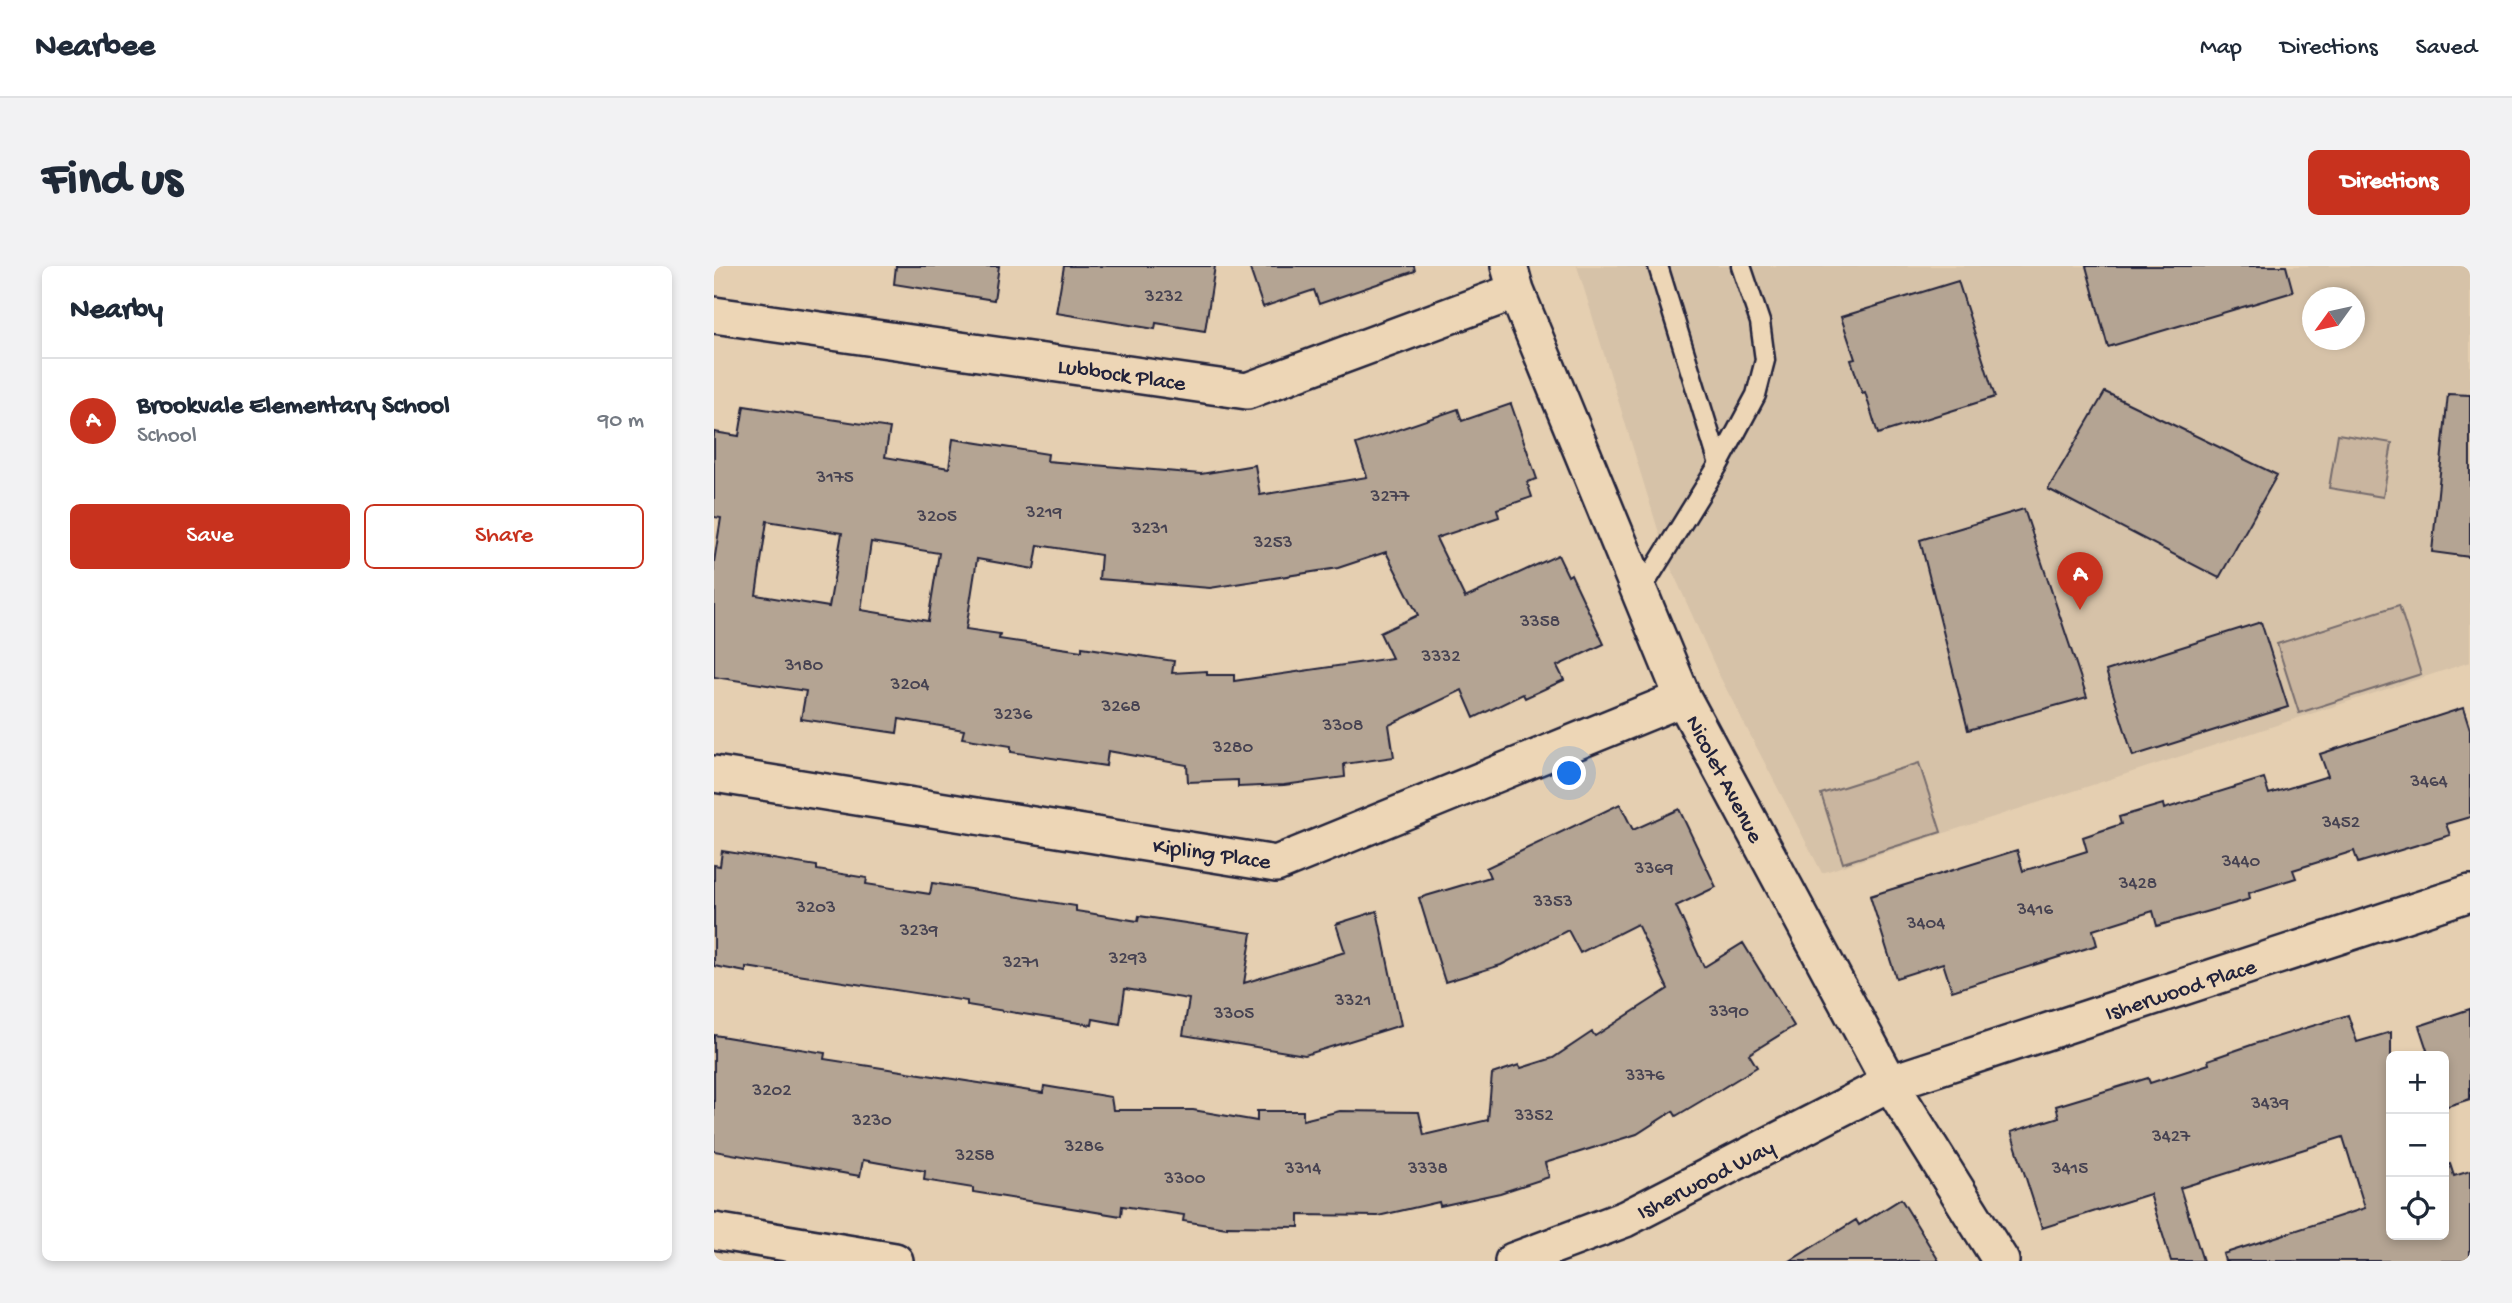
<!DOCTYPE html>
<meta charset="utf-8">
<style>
:root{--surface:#fff;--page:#f2f2f3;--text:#1f2937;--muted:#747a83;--line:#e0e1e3;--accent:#c8321e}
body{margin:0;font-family:"Gochi Hand",sans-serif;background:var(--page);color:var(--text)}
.controls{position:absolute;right:21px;bottom:21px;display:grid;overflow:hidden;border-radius:10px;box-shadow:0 4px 10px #0003}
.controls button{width:63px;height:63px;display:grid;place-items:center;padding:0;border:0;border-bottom:2px solid var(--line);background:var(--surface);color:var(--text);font:35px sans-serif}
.compass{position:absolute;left:1588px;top:21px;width:63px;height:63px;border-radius:50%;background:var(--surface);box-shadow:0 4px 10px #0003;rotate:237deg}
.you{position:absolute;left:856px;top:508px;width:24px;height:24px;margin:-18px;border:5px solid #fff;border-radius:50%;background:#1a73e8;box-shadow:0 0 0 10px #1a73e833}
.badge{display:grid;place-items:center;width:46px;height:46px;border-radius:50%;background:var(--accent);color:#fff;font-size:23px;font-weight:700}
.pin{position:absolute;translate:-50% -58px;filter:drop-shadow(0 2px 4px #0008)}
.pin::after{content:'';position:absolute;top:37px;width:24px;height:21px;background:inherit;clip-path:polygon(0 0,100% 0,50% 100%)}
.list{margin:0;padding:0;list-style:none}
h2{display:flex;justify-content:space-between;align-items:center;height:91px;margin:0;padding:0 28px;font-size:30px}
h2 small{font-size:23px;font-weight:400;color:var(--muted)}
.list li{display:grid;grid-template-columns:46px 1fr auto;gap:21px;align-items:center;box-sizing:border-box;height:126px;padding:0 28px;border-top:2px solid var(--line)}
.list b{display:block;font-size:26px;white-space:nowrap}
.list p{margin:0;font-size:23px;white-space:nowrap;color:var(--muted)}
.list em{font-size:23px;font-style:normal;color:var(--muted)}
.actions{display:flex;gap:14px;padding:21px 28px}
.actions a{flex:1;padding:16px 0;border:2px solid var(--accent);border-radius:10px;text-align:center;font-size:24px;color:var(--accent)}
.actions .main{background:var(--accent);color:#fff}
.icon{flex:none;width:38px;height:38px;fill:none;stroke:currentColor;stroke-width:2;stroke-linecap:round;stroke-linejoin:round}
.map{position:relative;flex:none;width:1756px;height:995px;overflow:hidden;border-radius:10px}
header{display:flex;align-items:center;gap:42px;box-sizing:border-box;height:98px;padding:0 35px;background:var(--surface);border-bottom:2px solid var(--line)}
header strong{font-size:33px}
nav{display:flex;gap:38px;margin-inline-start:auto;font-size:24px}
.intro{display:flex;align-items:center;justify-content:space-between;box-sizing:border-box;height:168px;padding:0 42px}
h1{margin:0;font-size:49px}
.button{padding:18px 32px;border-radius:10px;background:var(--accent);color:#fff;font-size:24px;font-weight:700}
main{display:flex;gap:42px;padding:0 42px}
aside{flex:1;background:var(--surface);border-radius:10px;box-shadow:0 4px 10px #0003}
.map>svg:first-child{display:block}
</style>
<header>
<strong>Nearbee</strong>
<nav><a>Map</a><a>Directions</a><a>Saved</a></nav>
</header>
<div class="intro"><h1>Find us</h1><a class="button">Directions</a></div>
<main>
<aside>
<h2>Nearby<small></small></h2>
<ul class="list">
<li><span class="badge">A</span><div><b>Brookvale Elementary School</b><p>School</p></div><em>90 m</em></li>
</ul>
<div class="actions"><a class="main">Save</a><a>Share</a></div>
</aside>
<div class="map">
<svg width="1756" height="995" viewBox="0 0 1756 995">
<rect width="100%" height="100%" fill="#e5cfb1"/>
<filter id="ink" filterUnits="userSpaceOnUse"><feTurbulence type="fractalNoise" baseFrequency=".0143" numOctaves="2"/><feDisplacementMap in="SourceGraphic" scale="14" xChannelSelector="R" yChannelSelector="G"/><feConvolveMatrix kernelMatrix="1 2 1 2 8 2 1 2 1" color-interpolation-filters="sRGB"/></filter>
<g filter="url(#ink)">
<path fill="#d6c2a8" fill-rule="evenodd" d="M 863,0 L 1756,0 L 1756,396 L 1108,607 L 1005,409 L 953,293 ZM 1598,32 L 1640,32 L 1640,74 L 1598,74 Z"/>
<path fill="#c9b59f" stroke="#766c6d" stroke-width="2" d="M 1624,168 L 1678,177 L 1669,231 L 1615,222 Z
M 1685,339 L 1707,408 L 1585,447 L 1563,378 Z
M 1205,497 L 1227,566 L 1129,597 L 1107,528 Z"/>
<path fill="#b4a493" stroke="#22223b" stroke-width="2" fill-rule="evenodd" d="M 182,0 L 285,0 L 280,34 L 180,18 Z
M 350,0 L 501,0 L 491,65 L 442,57 L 441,63 L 342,47 Z
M 535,0 L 700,0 L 701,5 L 605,38 L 600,24 L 549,41 Z
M 1372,0 L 1572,0 L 1579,26 L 1394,81 Z
M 1244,15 L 1281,131 L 1164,168 L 1151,126 L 1148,127 L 1137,94 L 1141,93 L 1127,51 Z
M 1391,126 L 1563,209 L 1505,312 L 1334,223 Z
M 1734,128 L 1756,129 L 1756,291 L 1718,286 Z
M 797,138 L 823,213 L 813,216 L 818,231 L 783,243 L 785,251 L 722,272 L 751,332 L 844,289 L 854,310 L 857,308 L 890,378 L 843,400 L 850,414 L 811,432 L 809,428 L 760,452 L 748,424 L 675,459 L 680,491 L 630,498 L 631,511 L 570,519 L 524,521 L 524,514 L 474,516 L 473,499 L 394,485 L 392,500 L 297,486 L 297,480 L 248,472 L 250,464 L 185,453 L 183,467 L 87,453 L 92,425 L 0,411 L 0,296 L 7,252 L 0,251 L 0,166 L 25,170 L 30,140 L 176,162 L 171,191 L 235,202 L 239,173 L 334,188 L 333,195 L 487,208 L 541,199 L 546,229 L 653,211 L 642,178 L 744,143 L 748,155 ZM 53,255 L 128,267 L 115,341 L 42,329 ZM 157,276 L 225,287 L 214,355 L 147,344 ZM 324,279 L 387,289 L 385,313 L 496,322 L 624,302 L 672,286 L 704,349 L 666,367 L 678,392 L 520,415 L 520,409 L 493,409 L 493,405 L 458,407 L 460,395 L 368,381 L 368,385 L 285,373 L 286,368 L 252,363 L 263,293 L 320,303 Z
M 1310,243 L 1373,431 L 1254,464 L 1206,274 Z
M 1547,356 L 1574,441 L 1419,490 L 1392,405 Z
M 1749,442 L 1756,464 L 1756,551 L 1732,558 L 1736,569 L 1644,597 L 1640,585 L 1579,604 L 1582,612 L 1535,627 L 1536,633 L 1443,660 L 1439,645 L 1379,664 L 1383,679 L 1238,725 L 1229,697 L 1182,712 L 1156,630 L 1303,584 L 1309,605 L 1373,585 L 1369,571 L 1407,558 L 1405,551 L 1449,538 L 1450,543 L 1550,512 L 1555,528 L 1614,510 L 1606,488 Z
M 906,538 L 919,564 L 965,543 L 1002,621 L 962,640 L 990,701 L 1029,677 L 1080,760 L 1035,788 L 1043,801 L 999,828 L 962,850 L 959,845 L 923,868 L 831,897 L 835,911 L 786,927 L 726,940 L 725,936 L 664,950 L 585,949 L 585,961 L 513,960 L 513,962 L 469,955 L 470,949 L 408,940 L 407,950 L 259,926 L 259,922 L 210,914 L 211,905 L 149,894 L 146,910 L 0,885 L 0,769 L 111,787 L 110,793 L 226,811 L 329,827 L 330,820 L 397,831 L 399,844 L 479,844 L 543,855 L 543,845 L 589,845 L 589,854 L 626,845 L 705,846 L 710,869 L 774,854 L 778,808 L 805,799 L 807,802 L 839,792 L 878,766 L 881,770 L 954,723 L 923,658 L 866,687 L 854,664 L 787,699 L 731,716 L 705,632 L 776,611 L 772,602 Z
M 8,585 L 103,600 L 103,604 L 153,612 L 152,618 L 216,628 L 218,617 L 362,640 L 362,645 L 424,655 L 425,650 L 538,667 L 530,717 L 631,686 L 622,658 L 663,645 L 687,759 L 591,789 L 469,769 L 475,733 L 411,723 L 406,758 L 379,753 L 378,759 L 253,739 L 253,735 L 32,701 L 32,706 L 0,700 L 0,599 L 6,600 Z
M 1756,743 L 1756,833 L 1731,841 L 1730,790 L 1715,790 L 1705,760 Z
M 1634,749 L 1643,776 L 1677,766 L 1677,969 L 1730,969 L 1730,900 L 1736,898 L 1740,910 L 1756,905 L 1756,995 L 1511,995 L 1509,988 L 1651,942 L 1629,871 L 1466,922 L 1489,995 L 1457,995 L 1436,928 L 1328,962 L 1297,866 L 1345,851 L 1342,840 L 1434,812 L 1436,817 L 1495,798 L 1494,794 L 1543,777 Z
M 1187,933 L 1225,995 L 1076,995 L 1142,954 L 1145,959 Z"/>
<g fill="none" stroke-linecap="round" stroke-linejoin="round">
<defs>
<path id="service" d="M 944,0 L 1005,198
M 926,326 L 1005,198 L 1042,129 L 1051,94 L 1046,56 L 1027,0"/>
<path id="minor" d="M 795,0 L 802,25 L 969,432 L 1176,817 L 1287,995
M 0,49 L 533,125 L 802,25
M 0,508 L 562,598 L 969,432
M 0,965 L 181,995
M 799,995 L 911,953 L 1176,817 L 1756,627"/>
</defs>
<use href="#service" stroke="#22223b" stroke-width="23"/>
<use href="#minor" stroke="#22223b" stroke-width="40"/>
<use href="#service" stroke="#edd6b6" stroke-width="18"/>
<use href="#minor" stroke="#edd6b6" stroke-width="35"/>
</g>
</g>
<g text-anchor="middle" stroke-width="5" stroke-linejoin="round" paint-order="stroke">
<g font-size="19" fill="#464251">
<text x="450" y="35">3232</text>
<text x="121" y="216">3175</text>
<text x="676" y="235">3277</text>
<text x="330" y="251">3219</text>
<text x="223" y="255">3205</text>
<text x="436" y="267">3231</text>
<text x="559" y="281">3253</text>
<text x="826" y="360">3358</text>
<text x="727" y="395">3332</text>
<text x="90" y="404">3180</text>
<text x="196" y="423">3204</text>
<text x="407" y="445">3268</text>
<text x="299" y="453">3236</text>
<text x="629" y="464">3308</text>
<text x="519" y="486">3280</text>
<text x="1715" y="520">3464</text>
<text x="1627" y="561">3452</text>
<text x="1527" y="600">3440</text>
<text x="940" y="607">3369</text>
<text x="1424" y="622">3428</text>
<text x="839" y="640">3353</text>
<text x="102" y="646">3203</text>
<text x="1321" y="648">3416</text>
<text x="1212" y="662">3404</text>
<text x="205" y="669">3239</text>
<text x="414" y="697">3293</text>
<text x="307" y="701">3271</text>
<text x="639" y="739">3321</text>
<text x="1015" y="750">3390</text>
<text x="520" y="752">3305</text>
<text x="931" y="814">3376</text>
<text x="58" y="829">3202</text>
<text x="1556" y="842">3439</text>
<text x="820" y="854">3352</text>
<text x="158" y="859">3230</text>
<text x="1457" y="875">3427</text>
<text x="370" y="885">3286</text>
<text x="261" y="894">3258</text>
<text x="589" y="907">3314</text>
<text x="714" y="907">3338</text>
<text x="1356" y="907">3415</text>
<text x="471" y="917">3300</text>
</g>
<g font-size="23" fill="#22223b" stroke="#edd6b6">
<text transform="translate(408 107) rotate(8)" y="8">Lubbock Place</text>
<text transform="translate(1012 512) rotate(62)" y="8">Nicolet Avenue</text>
<text transform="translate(498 586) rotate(8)" y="8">Kipling Place</text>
<text transform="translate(1466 722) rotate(-18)" y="8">Isherwood Place</text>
<text transform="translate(991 912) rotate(-27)" y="8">Isherwood Way</text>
</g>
</g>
</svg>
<div class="controls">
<button>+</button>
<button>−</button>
<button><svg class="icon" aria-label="locate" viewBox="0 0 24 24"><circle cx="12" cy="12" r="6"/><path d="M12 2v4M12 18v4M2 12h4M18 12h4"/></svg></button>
</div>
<svg class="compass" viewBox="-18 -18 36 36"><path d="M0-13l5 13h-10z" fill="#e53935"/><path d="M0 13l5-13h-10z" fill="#747a83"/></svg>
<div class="you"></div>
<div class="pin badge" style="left:1366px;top:344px">A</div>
</div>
</main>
